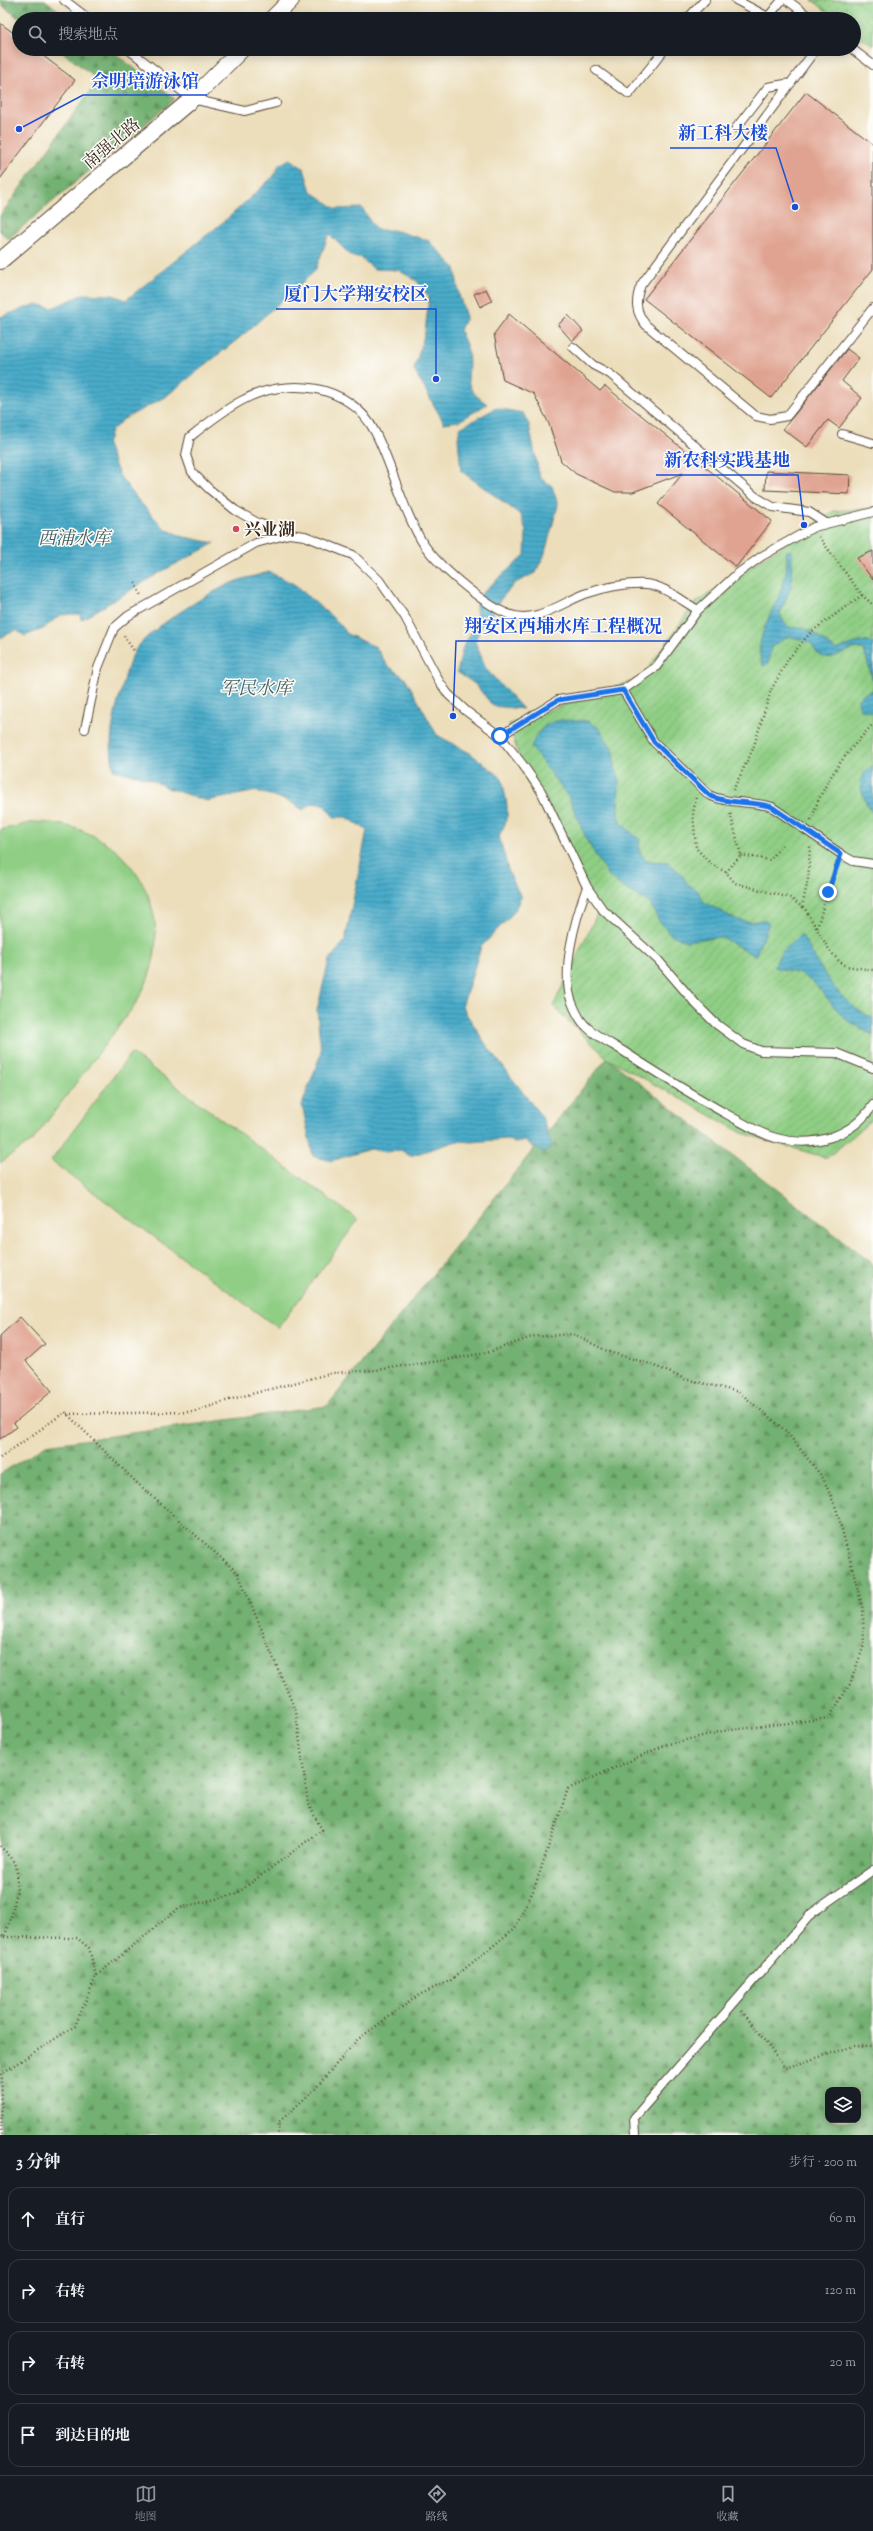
<!DOCTYPE html>
<html lang="zh">
<meta charset="utf-8">
<style>
:root{--surface:#171b24;--page:#242831;--text:#f1f3f6;--muted:#9ea1a6;--line:#363941;--accent:#8c9099}
body{margin:0;font-family:"Sorts Mill Goudy","Noto Serif SC",serif;background:var(--page);color:var(--text)}
.controls{position:absolute;right:12px;bottom:12px;display:grid;overflow:hidden;border-radius:8px;box-shadow:0 2px 10px #0003}
.controls button{width:36px;height:36px;display:grid;place-items:center;padding:0;border:0;border-bottom:1px solid var(--line);background:var(--surface);color:var(--text);font:20px sans-serif}
.stop{position:absolute;width:12px;height:12px;margin:-9px;border:3px solid #1a73e8;border-radius:50%;background:#fff}
.stop.end{background:#1a73e8;border-color:#fff;box-shadow:0 1px 4px #0008}
.list{margin:0;padding:0;list-style:none}
h2{display:flex;justify-content:space-between;align-items:center;height:52px;margin:0;padding:0 16px;font-size:17px}
h2 small{font-size:13px;font-weight:400;color:var(--muted)}
.list li{display:grid;grid-template-columns:26px 1fr auto;gap:12px;align-items:center;box-sizing:border-box;height:64px;margin:0 8px 8px;padding:0 8px;border:1px solid var(--line);border-radius:12px}
.list b{display:block;font-size:15px;white-space:nowrap}
.list em{font-size:13px;font-style:normal;color:var(--muted)}
.icon{flex:none;width:22px;height:22px;fill:none;stroke:currentColor;stroke-width:2;stroke-linecap:round;stroke-linejoin:round}
.map{position:relative;flex:none;width:873px;height:2135px;overflow:hidden}
.search{position:absolute;background:var(--surface);box-shadow:0 2px 10px #0003;left:12px;right:12px;top:12px;height:44px;display:flex;align-items:center;gap:10px;box-sizing:border-box;padding:0 14px;border-radius:22px;color:var(--muted);font-size:15px}
.sheet{height:340px;background:var(--surface)}
nav{display:flex;justify-content:space-around;align-items:center;box-sizing:border-box;height:56px;border-top:1px solid var(--line);background:var(--surface);font-size:11px;color:var(--muted)}
nav a{display:grid;justify-items:center;gap:2px}
nav .on{color:var(--accent)}
.map>svg:first-child{display:block}
</style>
<div class="map">
<svg width="873" height="2135" viewBox="0 0 873 2135">
<defs>
<pattern id="grass-dots" width="8" height="8" patternUnits="userSpaceOnUse"><rect width="8" height="8" fill="#8fce84"/><path d="M2 2h.1M6 6h.1" fill="none" stroke="#7cb172" stroke-width="1.8" stroke-linecap="round"/></pattern>
<pattern id="forest-firs" width="22" height="20" patternUnits="userSpaceOnUse"><rect width="22" height="20" fill="#73b172"/><path d="M5 1l3.5 6h-7zM16 11l3.5 6h-7z" fill="#60905d"/></pattern>
<pattern id="garden-furrows" width="10" height="10" patternUnits="userSpaceOnUse"><rect width="10" height="10" fill="#8fce84"/><path d="M-1 1l2-2M0 10L10 0M9 11l2-2" fill="none" stroke="#7cb172"/></pattern>
<pattern id="water-rules" width="6" height="5" patternUnits="userSpaceOnUse"><rect width="6" height="5" fill="#4aacca"/><path d="M0 2.5h6" fill="none" stroke="#3f8ca3"/></pattern>
</defs>
<rect width="100%" height="100%" fill="#fdfcf7"/>
<filter id="ink" filterUnits="userSpaceOnUse"><feTurbulence type="fractalNoise" baseFrequency=".025" numOctaves="2"/><feDisplacementMap in="SourceGraphic" scale="8" xChannelSelector="R" yChannelSelector="G"/><feConvolveMatrix kernelMatrix="1 2 1 2 8 2 1 2 1" color-interpolation-filters="sRGB"/></filter>
<filter id="wash" filterUnits="userSpaceOnUse"><feTurbulence type="fractalNoise" baseFrequency=".012" numOctaves="4" result="noise"/><feDisplacementMap in="SourceGraphic" scale="16" xChannelSelector="R" yChannelSelector="G"/><feGaussianBlur stdDeviation="0.9" result="paint"/><feColorMatrix in="noise" values="0 0 0 0 0 0 0 0 0 0 0 0 0 0 0 0 0 1.4 0 .05"/><feComposite in="paint" operator="in"/></filter>
<g filter="url(#wash)">
<rect width="100%" height="100%" fill="#ecdebb"/>
<path fill="url(#grass-dots)" stroke="#657c51" d="M 812,0 L 873,0 L 873,46 L 854,32 L 854,19 L 837,19 Z"/>
<path fill="url(#forest-firs)" stroke="#576e48" fill-rule="evenodd" d="M 0,0 L 45,0 L 70,19 L 20,19 L 0,4 Z
M 59,49 L 109,49 L 175,99 L 8,239 L 0,231 L 0,216 L 98,80 Z
M 607,1058 L 873,1264 L 873,2135 L 0,2135 L 0,1474 L 46,1445 L 327,1406 ZM 828,2090 L 858,2090 L 858,2120 L 828,2120 Z"/>
<path fill="url(#garden-furrows)" stroke="#657c51" d="M 873,508 L 873,1119 L 827,1158 L 742,1133 L 607,1058 L 553,1006 L 598,912 L 525,778 L 509,724 L 641,678 L 694,604 L 834,511 Z"/>
<path fill="#8fce84" stroke="#657c51" d="M 34,822 C 136,822 191,927 131,1010 L 33,1140 L 0,1163 L 0,830 Z
M 131,1053 L 358,1220 L 278,1328 L 51,1161 Z"/>
<path fill="url(#water-rules)" stroke="#426b74" d="M 290,159 L 304,169 L 311,191 L 336,209 L 362,208 L 376,230 L 394,230 L 429,241 L 455,268 L 459,295 L 466,317 L 460,330 C 462,337 467,345 468,351 C 472,380 459,384 487,404 L 459,421 L 444,423 L 414,370 L 425,332 L 429,297 L 417,281 L 398,270 L 374,269 L 360,257 L 352,257 L 329,234 L 315,271 L 243,335 L 165,397 L 124,419 L 111,431 L 107,445 L 119,475 L 138,500 L 165,529 L 184,537 L 215,543 L 159,573 L 81,620 L 80,614 L 60,615 L 43,629 L 25,636 L 16,630 L 0,638 L 0,317 L 37,304 L 52,308 L 84,294 L 113,295 L 126,300 L 228,218 L 274,176 L 279,165 Z
M 496,408 L 523,413 L 529,425 L 540,478 L 552,486 L 558,505 L 544,556 L 535,573 L 515,583 L 500,600 L 492,615 L 483,621 L 475,641 L 486,669 L 523,709 L 493,706 L 475,684 L 457,672 L 463,647 L 477,622 L 476,605 L 482,593 L 525,555 L 526,531 L 521,515 L 461,471 L 458,438 L 460,428 Z
M 792,550 L 791,587 L 780,614 C 790,637 795,622 810,631 C 819,636 827,644 836,650 C 848,646 860,639 873,643 L 873,681 L 864,650 C 849,643 836,663 822,656 C 815,653 815,646 809,642 L 789,636 L 771,647 L 768,664 L 763,666 C 747,631 794,594 786,551 Z
M 269,572 L 294,584 L 340,624 L 347,634 L 376,647 L 387,665 L 406,679 L 437,735 L 470,753 L 502,778 L 507,805 L 507,820 L 499,836 L 509,873 L 521,897 L 514,912 L 481,947 L 462,1007 L 487,1046 L 542,1117 L 552,1147 L 543,1153 L 525,1141 L 515,1143 L 507,1139 L 472,1142 L 457,1141 L 410,1156 L 401,1150 L 386,1152 L 370,1149 L 331,1161 L 313,1156 L 302,1105 L 321,1053 L 317,1010 L 329,960 L 345,941 L 367,830 L 346,817 L 334,817 L 324,805 L 313,803 L 303,810 L 289,801 L 257,791 L 207,801 L 170,789 L 148,778 L 114,770 C 108,742 112,725 119,698 C 124,683 127,663 136,649 C 151,627 214,589 239,580 C 249,577 259,575 269,572 Z
M 873,690 L 873,712 L 860,710 L 858,699 L 862,695 Z
M 561,720 L 587,721 L 599,728 L 606,739 L 614,751 L 615,770 L 619,776 L 618,815 L 622,824 L 640,840 L 639,850 L 646,861 L 668,862 L 682,875 L 688,885 L 698,891 L 704,902 L 735,919 L 749,922 L 764,920 L 769,924 L 755,956 L 721,937 L 685,941 L 670,934 L 659,921 L 650,903 L 622,887 L 608,875 L 587,841 L 569,798 L 531,747 C 537,732 545,722 561,720 Z
M 873,766 L 873,814 C 863,800 852,776 873,766 Z
M 801,934 C 820,966 837,1003 873,1018 L 873,1035 L 845,1019 L 814,983 L 800,974 L 774,967 L 780,954 Z"/>
<g id="blocks">
<path fill="#e0a391" d="M 0,23 L 19,37 L 19,49 L 34,49 L 75,80 L 0,179 Z
M 806,92 L 873,144 L 873,269 L 771,398 L 644,299 Z
M 486,289 L 492,301 L 480,307 L 474,294 Z
M 509,314 L 600,391 L 605,386 L 772,521 L 736,567 L 658,504 L 683,473 L 633,492 L 615,492 L 576,474 L 561,461 L 549,424 L 534,394 L 503,380 L 494,334 Z
M 568,315 L 583,331 L 572,341 L 558,325 Z
M 847,349 L 859,358 L 842,381 L 862,398 L 839,428 L 828,420 L 807,447 L 783,429 Z
M 766,471 L 850,475 L 849,494 L 765,490 Z
M 873,551 L 873,580 L 857,558 Z
M 20,1317 L 45,1344 L 26,1361 L 52,1391 L 14,1423 L 17,1427 L 0,1439 L 0,1336 Z"/>
</g>
</g>
<g filter="url(#ink)">
<use href="#blocks" fill-opacity="0" stroke="#564536" stroke-width="1"/>
<g fill="none" stroke-linecap="round" stroke-linejoin="round">
<defs>
<path id="service" d="M 64,0 L 89,19
M 736,0 L 768,17 L 782,0
M 787,0 L 812,19
M 687,19 L 705,0
M 128,49 L 192,99 L 245,111 L 276,103
M 816,49 L 641,285 C 635,300 635,312 646,325 L 756,416 L 770,419 L 787,416 L 873,308
M 852,49 L 873,65
M 596,70 L 629,94 L 665,49
M 736,128 L 768,87 L 791,83
M 573,347 L 593,365 L 610,374 L 756,497 L 773,507 L 809,512 L 826,523
M 842,434 L 873,443
M 289,534 L 258,523 L 235,510 L 209,489 L 192,472 L 186,455 L 190,437 C 206,424 223,411 241,401 C 286,376 350,383 375,432 C 393,467 401,506 421,540 C 435,564 483,604 508,614 C 534,625 561,603 585,594 C 603,588 627,583 646,584 C 663,585 684,602 698,610
M 623,690 L 654,742 L 709,795 C 729,805 752,800 772,807 L 844,856 L 853,861 L 873,864
M 85,729 L 98,668 L 114,628 L 128,616 L 256,543 L 289,534 L 305,536 L 353,555 L 379,580 L 405,617 L 439,681 L 448,694 L 466,711 L 500,736 L 523,765 L 541,791 L 587,887 L 603,910 L 658,960 L 696,1004 L 715,1023 L 743,1044 L 761,1051 L 836,1053 L 873,1068
M 500,736 L 558,700 L 623,690 L 656,667 L 698,610 L 737,574 L 762,556 L 814,527 L 873,512
M 587,887 C 576,917 559,974 573,1005 C 576,1012 581,1022 586,1026 C 596,1037 614,1045 626,1053 C 660,1075 694,1096 730,1116 C 745,1124 760,1134 776,1138 C 813,1148 852,1137 873,1105
M 635,2135 L 634,2118 L 812,1913 L 873,1870"/>
<path id="minor" d="M 272,19 L 291,0
M 0,261 L 192,99 L 242,49"/>
</defs>
<use href="#service" stroke="#564536" stroke-width="10"/>
<use href="#minor" stroke="#564536" stroke-width="18"/>
<path stroke="#564536" stroke-width="2.5" stroke-dasharray="1 3" stroke-linecap="butt" d="M 819,537 L 862,595 L 873,605
M 135,583 L 141,596
M 124,636 L 134,651
M 733,790 L 753,749 L 771,690 L 789,658 L 811,632 L 862,595
M 696,798 L 693,813 L 696,848 L 711,864 L 726,872 L 735,883 L 790,898 L 805,909 L 830,951 L 839,961 L 846,966 L 873,970
M 811,820 C 825,778 844,756 873,724
M 741,855 L 770,860 L 782,845
M 726,872 L 741,855 L 730,812
M 802,907 L 808,880 L 810,846
M 817,928 L 836,864
M 67,1414 L 193,1412 L 232,1399 L 332,1373 L 376,1370 L 447,1360 L 489,1352 L 532,1337 L 573,1334 L 609,1352 L 650,1364 L 685,1379 L 739,1392 L 786,1431 L 823,1478 L 836,1508 L 848,1552 L 863,1610 L 864,1645 L 850,1684 L 829,1718 L 723,1731 L 665,1745 L 568,1789 L 534,1889 L 515,1928 L 451,1980 L 419,1995 L 357,2040 L 315,2089 L 279,2122 L 278,2135
M 0,1458 L 65,1412 L 136,1482 L 238,1573 L 296,1712 L 308,1804 L 322,1830 L 236,1894 L 179,1908 L 96,1976 L 75,2026 L 2,2073 L 1,2135
M 0,1846 C 4,1851 12,1857 15,1863 C 22,1881 11,1920 4,1937 L 0,1935
M 4,1937 L 77,1938 L 89,1948 L 96,1976
M 742,2011 L 785,2068 L 854,2046 L 873,2047"/>
<use href="#service" stroke="#fff" stroke-width="8"/>
<use href="#minor" stroke="#fff" stroke-width="16"/>
</g>
</g>
<g fill="none" stroke-linecap="round" stroke-linejoin="round" filter="url(#ink)">
<path stroke="#1a73e8" stroke-width="5" d="M 500,736 L 558,700 L 623,690 L 654,742 L 709,795 C 728,805 752,800 772,807 L 841,854 L 828,892"/>
</g>
<circle fill="#d1495b" stroke="#fdfcf7" stroke-width="1.5" cx="236" cy="529" r="4"/>
<g text-anchor="middle" stroke-width="3" stroke-linejoin="round" paint-order="stroke">
<g font-size="17" fill="#3b2a1e" stroke="#fdfcf7">
<text transform="translate(111 143) rotate(-40)" y="6">南强北路</text>
</g>
<g font-size="17" font-weight="bold" fill="#3b2a1e" stroke="#fdfcf7" text-anchor="start">
<text x="244" y="535">兴业湖</text>
</g>
<g font-size="18" font-style="italic" fill="#415e63" stroke="#fdfcf7">
<text x="74" y="544">西浦水库</text>
<text x="256" y="694">军民水库</text>
</g>
</g>
<path fill="none" stroke="#1d4ed8" stroke-width="1.5" d="M19 129L83 95H207M795 207L776 148H670M436 379L436 309H276M804 525L798 475H656M453 716L456 641H670"/>
<g fill="#1d4ed8" stroke="#fdfcf7" stroke-width="1.5">
<circle cx="19" cy="129" r="4"/>
<circle cx="795" cy="207" r="4"/>
<circle cx="436" cy="379" r="4"/>
<circle cx="804" cy="525" r="4"/>
<circle cx="453" cy="716" r="4"/>
</g>
<g font-size="18" text-anchor="middle" font-weight="bold" fill="#1d4ed8" stroke="#fdfcf7" stroke-width="3" stroke-linejoin="round" paint-order="stroke">
<text x="145" y="87">佘明培游泳馆</text>
<text x="723" y="139">新工科大楼</text>
<text x="356" y="300">厦门大学翔安校区</text>
<text x="727" y="466">新农科实践基地</text>
<text x="563" y="632">翔安区西埔水库工程概况</text>
</g>
</svg>
<div class="controls">
<button><svg class="icon" aria-label="layers" viewBox="0 0 24 24"><path d="M12 4l9 5-9 5-9-5zM3 14l9 5 9-5"/></svg></button>
</div>
<div class="stop" style="left:500px;top:736px"></div>
<div class="stop end" style="left:828px;top:892px"></div>
<div class="search"><svg class="icon" aria-label="search" viewBox="0 0 24 24"><circle cx="10" cy="10" r="6"/><path d="M15 15l6 6"/></svg>搜索地点</div>
</div>
<section class="sheet">
<h2>3 分钟<small>步行 · 200 m</small></h2>
<ul class="list">
<li><svg class="icon" aria-label="ahead" viewBox="0 0 24 24"><path d="M12 20V5M6 11l6-6 6 6"/></svg><div><b>直行</b></div><em>60 m</em></li>
<li><svg class="icon" aria-label="right" viewBox="0 0 24 24"><path d="M7 20v-9h11M14 6l5 5-5 5"/></svg><div><b>右转</b></div><em>120 m</em></li>
<li><svg class="icon" aria-label="right" viewBox="0 0 24 24"><path d="M7 20v-9h11M14 6l5 5-5 5"/></svg><div><b>右转</b></div><em>20 m</em></li>
<li><svg class="icon" aria-label="arrive" viewBox="0 0 24 24"><path d="M6 21V4h12l-3 4 3 4H6"/></svg><div><b>到达目的地</b></div></li>
</ul>
</section>
<nav>
<a class="on"><svg class="icon" aria-label="map" viewBox="0 0 24 24"><path d="M3 6l6-2 6 2 6-2v14l-6 2-6-2-6 2zM9 4v14M15 6v14"/></svg>地图</a>
<a><svg class="icon" aria-label="directions" viewBox="0 0 24 24"><path d="M12 3l9 9-9 9-9-9zM9 14v-3h6M13 9l2 2-2 2"/></svg>路线</a>
<a><svg class="icon" aria-label="saved" viewBox="0 0 24 24"><path d="M7 4h10v16l-5-4-5 4z"/></svg>收藏</a>
</nav>
